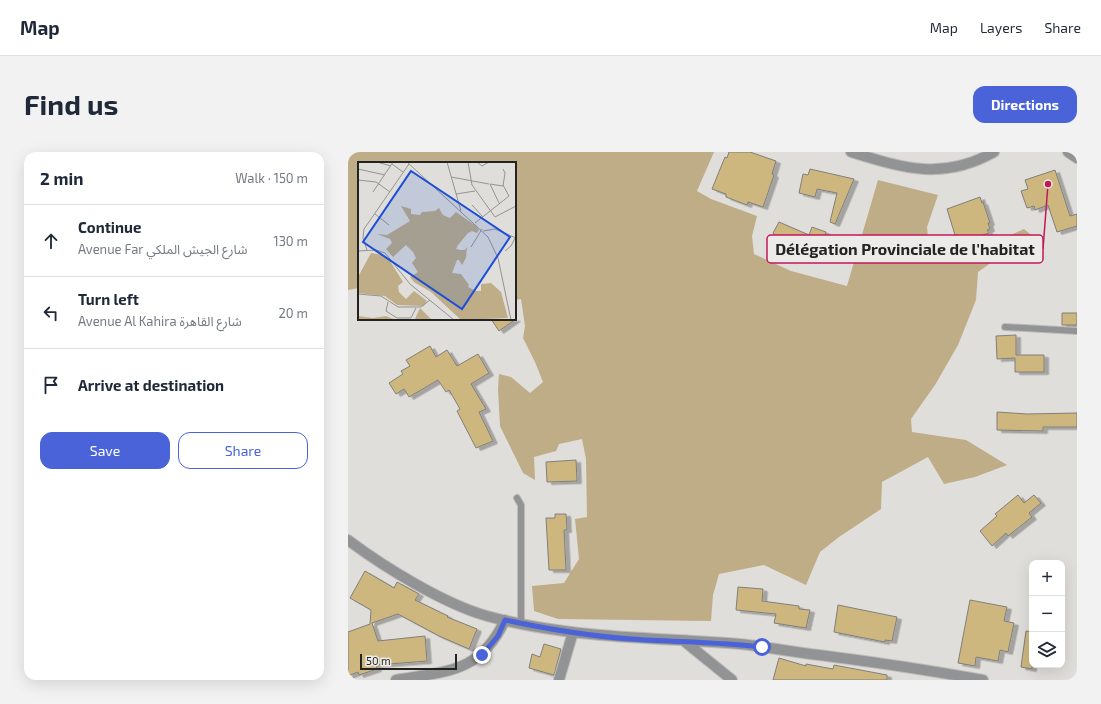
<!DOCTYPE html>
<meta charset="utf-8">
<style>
:root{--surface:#fff;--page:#f2f2f3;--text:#1f2937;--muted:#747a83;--line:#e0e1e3;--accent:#4a63d8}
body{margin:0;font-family:"Exo 2","Noto Sans Arabic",sans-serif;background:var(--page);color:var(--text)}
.controls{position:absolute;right:12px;bottom:12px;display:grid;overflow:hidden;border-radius:8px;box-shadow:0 4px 16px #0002}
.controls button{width:36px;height:36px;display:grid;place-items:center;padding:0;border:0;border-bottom:1px solid var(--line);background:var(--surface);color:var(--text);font:20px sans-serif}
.scale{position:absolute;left:12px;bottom:10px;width:97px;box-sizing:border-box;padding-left:4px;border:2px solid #242321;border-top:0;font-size:11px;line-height:14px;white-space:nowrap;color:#242321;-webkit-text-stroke:3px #edebe7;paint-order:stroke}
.stop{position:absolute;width:12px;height:12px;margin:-9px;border:3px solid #4a63d8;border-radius:50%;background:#fff}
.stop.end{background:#4a63d8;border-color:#fff;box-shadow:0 1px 4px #0008}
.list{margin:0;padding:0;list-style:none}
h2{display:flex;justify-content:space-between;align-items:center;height:52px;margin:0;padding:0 16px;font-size:17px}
h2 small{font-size:13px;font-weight:400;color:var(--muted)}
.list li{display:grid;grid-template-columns:26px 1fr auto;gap:12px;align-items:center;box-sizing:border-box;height:72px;padding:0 16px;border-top:1px solid var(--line)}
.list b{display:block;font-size:15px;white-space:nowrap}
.list p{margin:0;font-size:13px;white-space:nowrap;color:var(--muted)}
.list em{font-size:13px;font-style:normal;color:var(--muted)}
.actions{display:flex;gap:8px;padding:12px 16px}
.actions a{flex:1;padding:9px 0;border:1px solid var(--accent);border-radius:12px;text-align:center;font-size:14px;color:var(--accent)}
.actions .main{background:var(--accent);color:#fff}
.icon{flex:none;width:22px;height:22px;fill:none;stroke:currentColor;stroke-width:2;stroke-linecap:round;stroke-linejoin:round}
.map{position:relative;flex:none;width:729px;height:528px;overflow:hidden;border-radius:12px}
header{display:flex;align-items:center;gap:24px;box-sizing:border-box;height:56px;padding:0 20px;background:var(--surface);border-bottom:1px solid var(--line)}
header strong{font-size:19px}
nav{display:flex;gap:22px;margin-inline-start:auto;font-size:14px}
.intro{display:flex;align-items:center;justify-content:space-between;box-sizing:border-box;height:96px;padding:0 24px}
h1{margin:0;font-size:28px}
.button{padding:10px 18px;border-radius:12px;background:var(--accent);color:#fff;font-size:14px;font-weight:700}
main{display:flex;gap:24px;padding:0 24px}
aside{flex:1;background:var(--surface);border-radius:12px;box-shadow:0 4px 16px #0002}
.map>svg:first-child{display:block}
</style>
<header>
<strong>Map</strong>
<nav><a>Map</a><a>Layers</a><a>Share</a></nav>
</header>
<div class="intro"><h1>Find us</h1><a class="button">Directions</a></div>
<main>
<aside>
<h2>2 min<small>Walk · 150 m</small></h2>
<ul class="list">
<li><svg class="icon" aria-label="ahead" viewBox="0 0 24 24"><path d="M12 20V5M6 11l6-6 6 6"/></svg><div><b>Continue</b><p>Avenue Far شارع الجيش الملكي</p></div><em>130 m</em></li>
<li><svg class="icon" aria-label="left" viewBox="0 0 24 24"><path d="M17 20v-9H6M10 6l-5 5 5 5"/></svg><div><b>Turn left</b><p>Avenue Al Kahira شارع القاهرة</p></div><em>20 m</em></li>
<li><svg class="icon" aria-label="arrive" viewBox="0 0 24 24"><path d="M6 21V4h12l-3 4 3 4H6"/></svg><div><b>Arrive at destination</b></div></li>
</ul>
<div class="actions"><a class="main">Save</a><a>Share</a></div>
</aside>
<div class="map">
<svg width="729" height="528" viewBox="0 0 729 528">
<defs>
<filter id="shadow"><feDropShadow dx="4.5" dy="2.5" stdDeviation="0" flood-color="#0004"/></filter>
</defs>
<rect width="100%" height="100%" fill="#e0deda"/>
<path fill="#bead86" d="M 0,0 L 366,0 L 349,39 L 363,47 L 409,64 L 404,84 L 406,102 L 443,119 L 499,134 L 530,28 L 590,43 L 579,75 L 581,96 L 603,109 L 676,77 L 687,86 L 661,98 L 630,120 L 628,148 L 610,193 L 587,233 L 563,267 L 564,280 L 618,288 L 659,313 L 627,325 L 596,332 L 580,305 L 534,330 L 533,357 L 491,385 L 472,400 L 458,433 L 416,413 L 371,422 L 365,443 L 363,469 L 210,467 L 186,459 L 184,434 L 216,431 L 231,407 L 227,367 L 239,365 L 238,307 L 234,287 L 211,292 L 208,299 L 186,305 L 187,328 L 175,321 L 152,274 L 150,237 L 151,222 L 163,225 L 182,241 L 195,230 L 187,210 L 175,186 L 177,174 L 173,147 L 167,148 L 167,11 L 11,11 L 11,136 L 0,138 Z"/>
<path fill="#ceb77e" stroke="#807f7b" filter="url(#shadow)" d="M 381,0 L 402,0 L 428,9 L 424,22 L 426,23 L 415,55 L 400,50 L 399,53 L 378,45 L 378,42 L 364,37 L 377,5 L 379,6 Z
M 462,17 L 506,27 L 487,72 L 482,70 L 489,41 L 469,37 L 467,45 L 451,41 L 455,22 L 460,23 Z
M 707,18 L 722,64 L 729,62 L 729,74 L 709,80 L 700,53 L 687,58 L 686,54 L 679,56 L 673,39 L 680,37 L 677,28 Z
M 632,45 L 634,51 L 635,50 L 642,71 L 640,71 L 642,77 L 639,78 L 641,81 L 615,89 L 614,86 L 611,87 L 610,83 L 607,83 L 599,57 Z
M 431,70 L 461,83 L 464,75 L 478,80 L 471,101 L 459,96 L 461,91 L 442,86 L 440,90 L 428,85 L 425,81 Z
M 714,161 L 729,161 L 729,173 L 714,173 Z
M 143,167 L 168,167 L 151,179 Z
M 668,183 L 668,203 L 696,203 L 696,220 L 667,220 L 667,206 L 649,207 L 648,184 Z
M 82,194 L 88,205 L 99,198 L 109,214 L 130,202 L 141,221 L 123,232 L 138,257 L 131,260 L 145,289 L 128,296 L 109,259 L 112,257 L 101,238 L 98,240 L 90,228 L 61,245 L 56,237 L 48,242 L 41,231 L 55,222 L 53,219 L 62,214 L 58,208 Z
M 649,260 L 679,262 L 729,261 L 729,275 L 695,275 L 695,279 L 649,278 Z
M 228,308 L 229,329 L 199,330 L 198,310 Z
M 670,343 L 676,351 L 686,343 L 693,351 L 681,361 L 684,365 L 660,384 L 658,381 L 644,394 L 632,379 L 649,364 L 647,362 Z
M 207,362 L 218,362 L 219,378 L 216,378 L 218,418 L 201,418 L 198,366 L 207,366 Z
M 17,419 L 46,436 L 49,430 L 71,442 L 67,448 L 100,464 L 99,465 L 129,477 L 121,497 L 91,484 L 50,462 L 24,471 L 30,489 L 77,484 L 79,509 L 28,513 L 29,517 L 11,523 L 10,520 L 0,524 L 0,480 L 22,472 L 23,458 L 2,446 Z
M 390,435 L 415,437 L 414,449 L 451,454 L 451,457 L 462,458 L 458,476 L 426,471 L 428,462 L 388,458 Z
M 622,448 L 659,455 L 656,469 L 666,471 L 660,500 L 652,498 L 650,509 L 628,505 L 627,514 L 610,511 Z
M 490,453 L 549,465 L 544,489 L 537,488 L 537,490 L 486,480 Z
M 678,479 L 684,480 L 684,517 L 673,515 Z
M 196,492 L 213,497 L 206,523 L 181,516 L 184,502 L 192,505 Z
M 431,506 L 458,514 L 458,512 L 485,517 L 486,513 L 539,523 L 539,528 L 425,528 Z"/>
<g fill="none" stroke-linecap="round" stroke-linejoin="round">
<defs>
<path id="service" d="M 657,175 L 729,179
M 169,346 L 173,353 L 173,472"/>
<path id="minor" d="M 720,0 L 729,6
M 0,388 C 36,415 96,452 139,464 C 223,487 307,485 392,492 C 419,495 445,500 471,503 C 526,510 580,518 635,528
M 336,489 L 384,528
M 48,528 C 100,519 132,521 157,468
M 211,528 L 225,480"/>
<path id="tertiary" d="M 503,0 C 555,16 595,29 646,0"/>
</defs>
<use href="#service" stroke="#bebcb9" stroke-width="8"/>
<use href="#minor" stroke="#bebcb9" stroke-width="12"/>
<use href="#tertiary" stroke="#bebcb9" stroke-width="12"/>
<use href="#service" stroke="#929395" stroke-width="6"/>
<use href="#minor" stroke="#929395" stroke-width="10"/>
<use href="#tertiary" stroke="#929395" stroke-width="10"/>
</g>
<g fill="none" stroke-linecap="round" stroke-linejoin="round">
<path stroke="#4a63d8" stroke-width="5" d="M 134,503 L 150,484 L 157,468 C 199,477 241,484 283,487 C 327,490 371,490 414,495"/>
</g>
<g transform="translate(10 10)">
<rect width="158" height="158" fill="#e0deda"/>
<path d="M 43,44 L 53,47 L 53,52 L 62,53 L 64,50 L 77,49 L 81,46 L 85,53 L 92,56 L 98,50 L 118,64 L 121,68 L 119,71 L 114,69 L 110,71 L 100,83 L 98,87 L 102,88 L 107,88 L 109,85 L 108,96 L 104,103 L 101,98 L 99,98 L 94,111 L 103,112 L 111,123 L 110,125 L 118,129 L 123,129 L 123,122 L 133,121 L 143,130 L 150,156 L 103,158 L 73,130 L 56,120 L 52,115 L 60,110 L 54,101 L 58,96 L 55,90 L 48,83 L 35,95 L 28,87 L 34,81 L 32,77 L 19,72 L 29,73 L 52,59 ZM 13,91 L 25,93 L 32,99 L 45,120 L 40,124 L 41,130 L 48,137 L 56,129 L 69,139 L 65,144 L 39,143 L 27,134 L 0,131 L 0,115 ZM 62,146 L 74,158 L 50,158 L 57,157 ZM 0,154 L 15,156 L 28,154 L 38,158 L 0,158 Z" fill="#bead86"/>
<path fill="none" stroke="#959390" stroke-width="1" d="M 19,0 L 33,4M 49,0 L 130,75 L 140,96 L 153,158M 89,0 L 103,49M 110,0 L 114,23 L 137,55 L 158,44M 119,0 L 124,4 L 131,0M 34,2 L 45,10M 0,7 L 27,13M 93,15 L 131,22M 0,18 L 18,20 L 32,30M 15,30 L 35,0M 98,32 L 117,29M 141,41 L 132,22 L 145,24 L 147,11 L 145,7M 114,43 L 125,55M 17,52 L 31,63M 117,61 L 151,34 L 145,23M 125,69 L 137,67 L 158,76M 113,85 L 124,67M 9,88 L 5,76 L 6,67 L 51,2M 0,89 L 18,88 L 27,91 L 52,122 L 96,158M 147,89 L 153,84 L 157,76M 0,132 L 23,134 L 40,145 L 63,145 L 72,138M 30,140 L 28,149 L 39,156 L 53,156 L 58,146"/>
<path fill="#1d4ed8" fill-opacity="0.15" stroke="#1d4ed8" stroke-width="2" d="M 53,9 L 152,75 L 104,147 L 5,80 Z"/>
<rect width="158" height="158" fill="none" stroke="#242321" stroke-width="2"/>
</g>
<path fill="none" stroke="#c2185b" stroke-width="1.5" d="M700 32L695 97"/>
<circle fill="#c2185b" stroke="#edebe7" stroke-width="1.5" cx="700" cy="32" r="4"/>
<rect fill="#edebe7" stroke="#c2185b" stroke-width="1.5" x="419" y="83" width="276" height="28" rx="4"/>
<g font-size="16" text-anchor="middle" font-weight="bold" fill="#242321">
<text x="557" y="103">Délégation Provinciale de l'habitat</text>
</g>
</svg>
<div class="controls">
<button>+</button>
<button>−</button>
<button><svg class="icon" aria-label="layers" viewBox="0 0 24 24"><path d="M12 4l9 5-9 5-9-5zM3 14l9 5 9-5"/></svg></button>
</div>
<div class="scale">50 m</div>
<div class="stop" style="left:414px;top:495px"></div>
<div class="stop end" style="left:134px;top:503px"></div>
</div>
</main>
